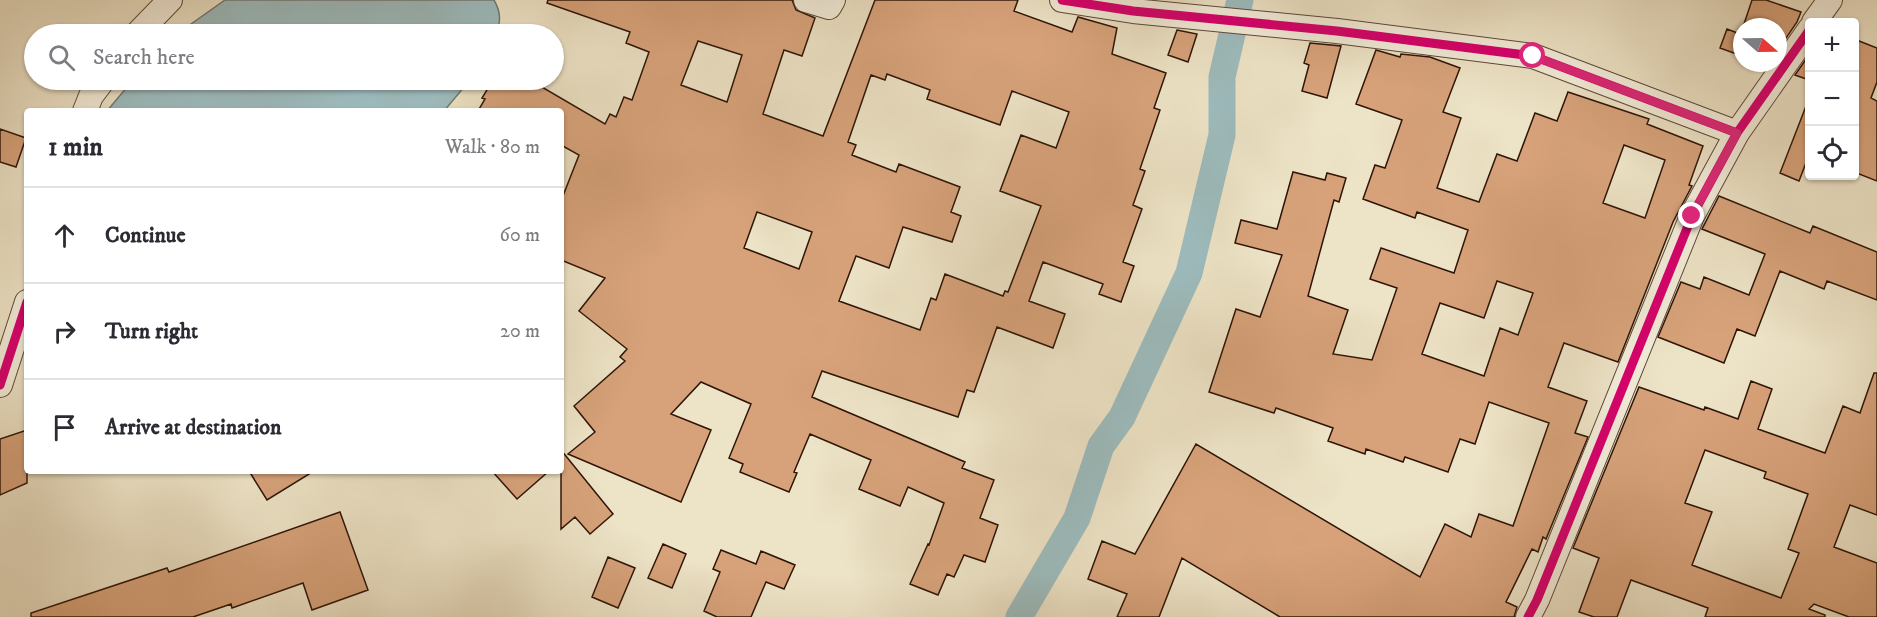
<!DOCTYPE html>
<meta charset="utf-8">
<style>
:root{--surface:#fff;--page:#f7f7f7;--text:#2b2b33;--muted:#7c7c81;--line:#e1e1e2}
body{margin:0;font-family:"IM FELL DW Pica",serif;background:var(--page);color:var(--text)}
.controls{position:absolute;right:18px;top:18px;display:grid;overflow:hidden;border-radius:6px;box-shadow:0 2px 4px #0004}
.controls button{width:54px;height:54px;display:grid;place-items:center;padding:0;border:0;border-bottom:2px solid var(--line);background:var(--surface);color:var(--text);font:30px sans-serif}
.compass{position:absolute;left:1733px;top:18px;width:54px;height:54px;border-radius:50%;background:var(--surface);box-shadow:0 2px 4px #0004;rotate:110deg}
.stop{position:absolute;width:18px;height:18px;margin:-14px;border:4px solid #db2777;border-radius:50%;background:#fff}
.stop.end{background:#db2777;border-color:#fff;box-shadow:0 2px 6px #0008}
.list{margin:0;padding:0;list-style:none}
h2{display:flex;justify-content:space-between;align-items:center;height:78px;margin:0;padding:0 24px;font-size:26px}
h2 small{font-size:20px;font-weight:400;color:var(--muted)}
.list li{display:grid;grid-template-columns:39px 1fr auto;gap:18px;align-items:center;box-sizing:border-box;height:96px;padding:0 24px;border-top:2px solid var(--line)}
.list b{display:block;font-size:22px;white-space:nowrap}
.list em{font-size:20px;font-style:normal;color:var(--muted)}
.icon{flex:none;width:33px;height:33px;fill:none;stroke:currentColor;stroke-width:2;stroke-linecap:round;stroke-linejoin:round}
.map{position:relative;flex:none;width:1877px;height:617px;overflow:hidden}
.search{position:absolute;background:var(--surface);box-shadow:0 2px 4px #0004;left:24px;top:24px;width:540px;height:66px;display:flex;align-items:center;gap:15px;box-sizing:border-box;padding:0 21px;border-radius:33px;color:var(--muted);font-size:22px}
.panel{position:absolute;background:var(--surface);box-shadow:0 2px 4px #0004;left:24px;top:108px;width:540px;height:366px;border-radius:6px}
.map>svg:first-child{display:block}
</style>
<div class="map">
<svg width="1877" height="617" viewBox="0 0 1877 617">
<rect width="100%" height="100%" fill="#ede3c6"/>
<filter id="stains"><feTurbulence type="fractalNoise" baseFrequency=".00333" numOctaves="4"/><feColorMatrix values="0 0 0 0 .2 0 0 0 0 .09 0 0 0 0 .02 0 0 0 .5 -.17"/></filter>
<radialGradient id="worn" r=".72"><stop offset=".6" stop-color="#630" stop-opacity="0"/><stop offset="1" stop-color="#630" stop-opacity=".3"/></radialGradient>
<path fill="#9dbcbe" stroke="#717975" stroke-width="1.5" d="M 225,0 L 494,0 C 501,12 501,22 496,34 L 177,34 Z
M 133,80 L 470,80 L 444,111 L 107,111 Z"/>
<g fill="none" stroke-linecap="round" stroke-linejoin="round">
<path stroke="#9dbcbe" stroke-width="27" d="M 1019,617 L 1077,518 L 1101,446 L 1122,417 L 1189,273 L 1222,135 L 1222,77 L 1240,0"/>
</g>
<path fill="#d7a27a" stroke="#2e1407" stroke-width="1.5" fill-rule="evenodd" d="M 548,0 L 792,0 L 796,10 L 815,18 L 802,56 L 784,50 L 763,114 L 823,136 L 875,0 L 1018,0 L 1014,11 L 1072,32 L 1078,17 L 1117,28 L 1112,54 L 1166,73 L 1154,108 L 1160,110 L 1140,169 L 1145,171 L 1133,205 L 1142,209 L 1123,262 L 1134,266 L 1121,302 L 1099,294 L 1103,284 L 1043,262 L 1029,301 L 1065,314 L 1053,348 L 997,327 L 974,392 L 967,390 L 958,417 L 822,371 L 812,397 L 965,462 L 962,468 L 994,480 L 980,518 L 998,525 L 985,562 L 964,555 L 954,577 L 947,574 L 938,595 L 910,584 L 928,544 L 929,545 L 944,503 L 908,487 L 900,506 L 859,489 L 871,460 L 810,434 L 794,472 L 797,473 L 789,492 L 740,472 L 743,464 L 729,458 L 751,404 L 701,382 L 671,414 L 711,430 L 681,502 L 568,454 L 595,432 L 574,406 L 625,361 L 620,357 L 627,349 L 579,311 L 605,278 L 561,260 L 561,201 L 579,155 L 561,145 L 561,111 L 478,111 L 485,99 L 482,98 L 493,80 L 530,80 L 605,124 L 610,114 L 616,117 L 624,97 L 632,100 L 649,52 L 626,43 L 630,32 L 547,3 ZM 698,41 L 742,55 L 727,102 L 681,85 ZM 887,74 L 930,90 L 927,99 L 1000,125 L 1012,91 L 1069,112 L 1056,148 L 1021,135 L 1000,191 L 1041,206 L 1008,292 L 1005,291 L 1003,296 L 945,274 L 936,300 L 931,298 L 920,330 L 839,301 L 856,256 L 889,268 L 903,227 L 952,242 L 961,216 L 951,212 L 960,187 L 899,164 L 896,172 L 852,155 L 856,145 L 848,142 L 871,75 L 885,80 ZM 757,212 L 812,232 L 799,269 L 744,248 Z
M 1752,0 L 1766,0 L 1801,12 L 1797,22 L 1778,50 L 1778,27 L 1743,27 Z
M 1727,29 L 1740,34 L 1742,29 L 1742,56 L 1720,48 Z
M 1177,30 L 1197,34 L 1188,62 L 1168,55 Z
M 1854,39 L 1877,48 L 1877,82 L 1871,98 L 1877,101 L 1877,181 L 1854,172 Z
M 1310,43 L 1341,46 L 1327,98 L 1302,91 L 1309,65 L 1304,63 Z
M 1376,50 L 1400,57 L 1401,54 L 1430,57 L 1460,68 L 1443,112 L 1461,118 L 1437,188 L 1479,202 L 1497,154 L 1517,161 L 1535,113 L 1557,121 L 1568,92 L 1649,119 L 1647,124 L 1703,146 L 1689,185 L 1692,186 L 1673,222 L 1618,362 L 1564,343 L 1548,387 L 1587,401 L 1575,433 L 1588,437 L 1546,539 L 1543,537 L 1538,552 L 1532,549 L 1506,602 L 1517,607 L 1514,617 L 1280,617 L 1182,558 L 1159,617 L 1117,617 L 1127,594 L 1088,579 L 1102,541 L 1135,554 L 1196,444 L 1420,577 L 1445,524 L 1471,537 L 1479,514 L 1513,526 L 1549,423 L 1489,402 L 1475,444 L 1460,439 L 1448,472 L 1405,457 L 1403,462 L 1366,449 L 1365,454 L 1328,441 L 1333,428 L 1276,408 L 1274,413 L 1209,392 L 1236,309 L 1260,317 L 1282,255 L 1235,243 L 1241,220 L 1277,229 L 1293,172 L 1325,180 L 1327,173 L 1346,178 L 1339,202 L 1334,200 L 1308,296 L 1348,310 L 1333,354 L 1372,360 L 1397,288 L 1370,279 L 1381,248 L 1454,273 L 1468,230 L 1417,212 L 1415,218 L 1363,199 L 1375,165 L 1385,168 L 1402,120 L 1356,104 ZM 1624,145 L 1665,160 L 1645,218 L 1603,203 ZM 1497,281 L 1533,293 L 1518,335 L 1500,328 L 1484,376 L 1422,354 L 1440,303 L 1484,318 Z
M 1809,55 L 1809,80 L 1795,75 Z
M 1808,101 L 1809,155 L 1799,181 L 1780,173 Z
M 0,129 L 26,138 L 16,167 L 0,162 Z
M 1719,196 L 1810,233 L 1813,226 L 1877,252 L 1877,300 L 1827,281 L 1824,289 L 1780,271 L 1755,336 L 1737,329 L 1724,363 L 1658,337 L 1681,282 L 1700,289 L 1704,277 L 1749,295 L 1765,254 L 1702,229 Z
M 1874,373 L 1877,373 L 1877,515 L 1850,505 L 1834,547 L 1877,563 L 1877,617 L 1849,617 L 1814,604 L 1809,609 L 1825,615 L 1825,617 L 1705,617 L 1708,608 L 1631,580 L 1617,617 L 1594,617 L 1579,612 L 1599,558 L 1573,548 L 1639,387 L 1704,410 L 1705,407 L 1738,419 L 1751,381 L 1772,389 L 1758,429 L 1825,453 L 1843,406 L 1860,413 ZM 1705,450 L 1766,472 L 1764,478 L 1808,494 L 1788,549 L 1799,553 L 1781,598 L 1692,565 L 1712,512 L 1685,503 Z
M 27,430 L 27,483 L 0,495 L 0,439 Z
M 561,450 L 613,514 L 590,534 L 575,517 L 561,529 Z
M 249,471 L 314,471 L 267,500 Z
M 492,471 L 549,471 L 517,499 Z
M 340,512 L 368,590 L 312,610 L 303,583 L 232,608 L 231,604 L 193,617 L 31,617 L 31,613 L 167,568 L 169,572 Z
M 663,544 L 686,554 L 672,588 L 648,578 Z
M 721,550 L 756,564 L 761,551 L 795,565 L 784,589 L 766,582 L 751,617 L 717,617 L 704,611 L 720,572 L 713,569 Z
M 608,557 L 635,568 L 618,608 L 592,597 Z"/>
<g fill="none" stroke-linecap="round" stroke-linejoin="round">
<defs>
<path id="minor" d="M 806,0 L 829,7 L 833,0
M 1062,0 L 1133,11 L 1337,31 L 1533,56 L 1737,133
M 1814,22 L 1830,0
M 137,34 L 170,0
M 85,111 L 91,96 L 103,80
M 0,385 L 27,302
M 1528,617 L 1537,600 L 1692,216 L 1737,133 L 1810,29"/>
</defs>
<use href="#minor" stroke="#5e4837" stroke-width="26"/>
<use href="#minor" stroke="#f3edda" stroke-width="24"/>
<defs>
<path id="cycleway" d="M 1062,0 L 1133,11 L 1337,31 L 1533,56 L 1737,133
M 0,385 L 27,302
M 1528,617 L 1537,600 L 1692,216 L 1737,133 L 1810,29"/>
</defs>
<use href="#cycleway" stroke="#f3edda" stroke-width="13"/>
<use href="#cycleway" stroke="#d6006c" stroke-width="9"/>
</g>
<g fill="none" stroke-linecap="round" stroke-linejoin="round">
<path stroke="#db2777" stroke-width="8" d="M 1533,56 L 1737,133 L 1692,216"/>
</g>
<rect width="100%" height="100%" filter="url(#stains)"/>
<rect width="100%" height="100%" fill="url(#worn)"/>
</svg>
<div class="controls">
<button>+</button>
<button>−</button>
<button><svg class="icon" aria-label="locate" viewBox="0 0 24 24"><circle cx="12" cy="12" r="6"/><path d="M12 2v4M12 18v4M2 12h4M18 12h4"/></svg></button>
</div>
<svg class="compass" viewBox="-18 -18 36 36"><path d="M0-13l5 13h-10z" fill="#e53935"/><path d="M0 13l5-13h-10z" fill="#7c7c81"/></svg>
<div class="stop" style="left:1533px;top:56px"></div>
<div class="stop end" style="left:1692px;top:216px"></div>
<div class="search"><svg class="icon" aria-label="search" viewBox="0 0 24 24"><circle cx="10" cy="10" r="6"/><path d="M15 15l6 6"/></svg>Search here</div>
<section class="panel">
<h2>1 min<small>Walk · 80 m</small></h2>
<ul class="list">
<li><svg class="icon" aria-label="ahead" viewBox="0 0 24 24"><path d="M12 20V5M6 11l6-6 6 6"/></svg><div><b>Continue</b></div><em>60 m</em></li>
<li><svg class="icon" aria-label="right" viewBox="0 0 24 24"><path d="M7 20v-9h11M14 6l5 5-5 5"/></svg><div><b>Turn right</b></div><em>20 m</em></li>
<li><svg class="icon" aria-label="arrive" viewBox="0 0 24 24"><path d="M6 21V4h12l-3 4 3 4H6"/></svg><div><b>Arrive at destination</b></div></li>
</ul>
</section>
</div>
